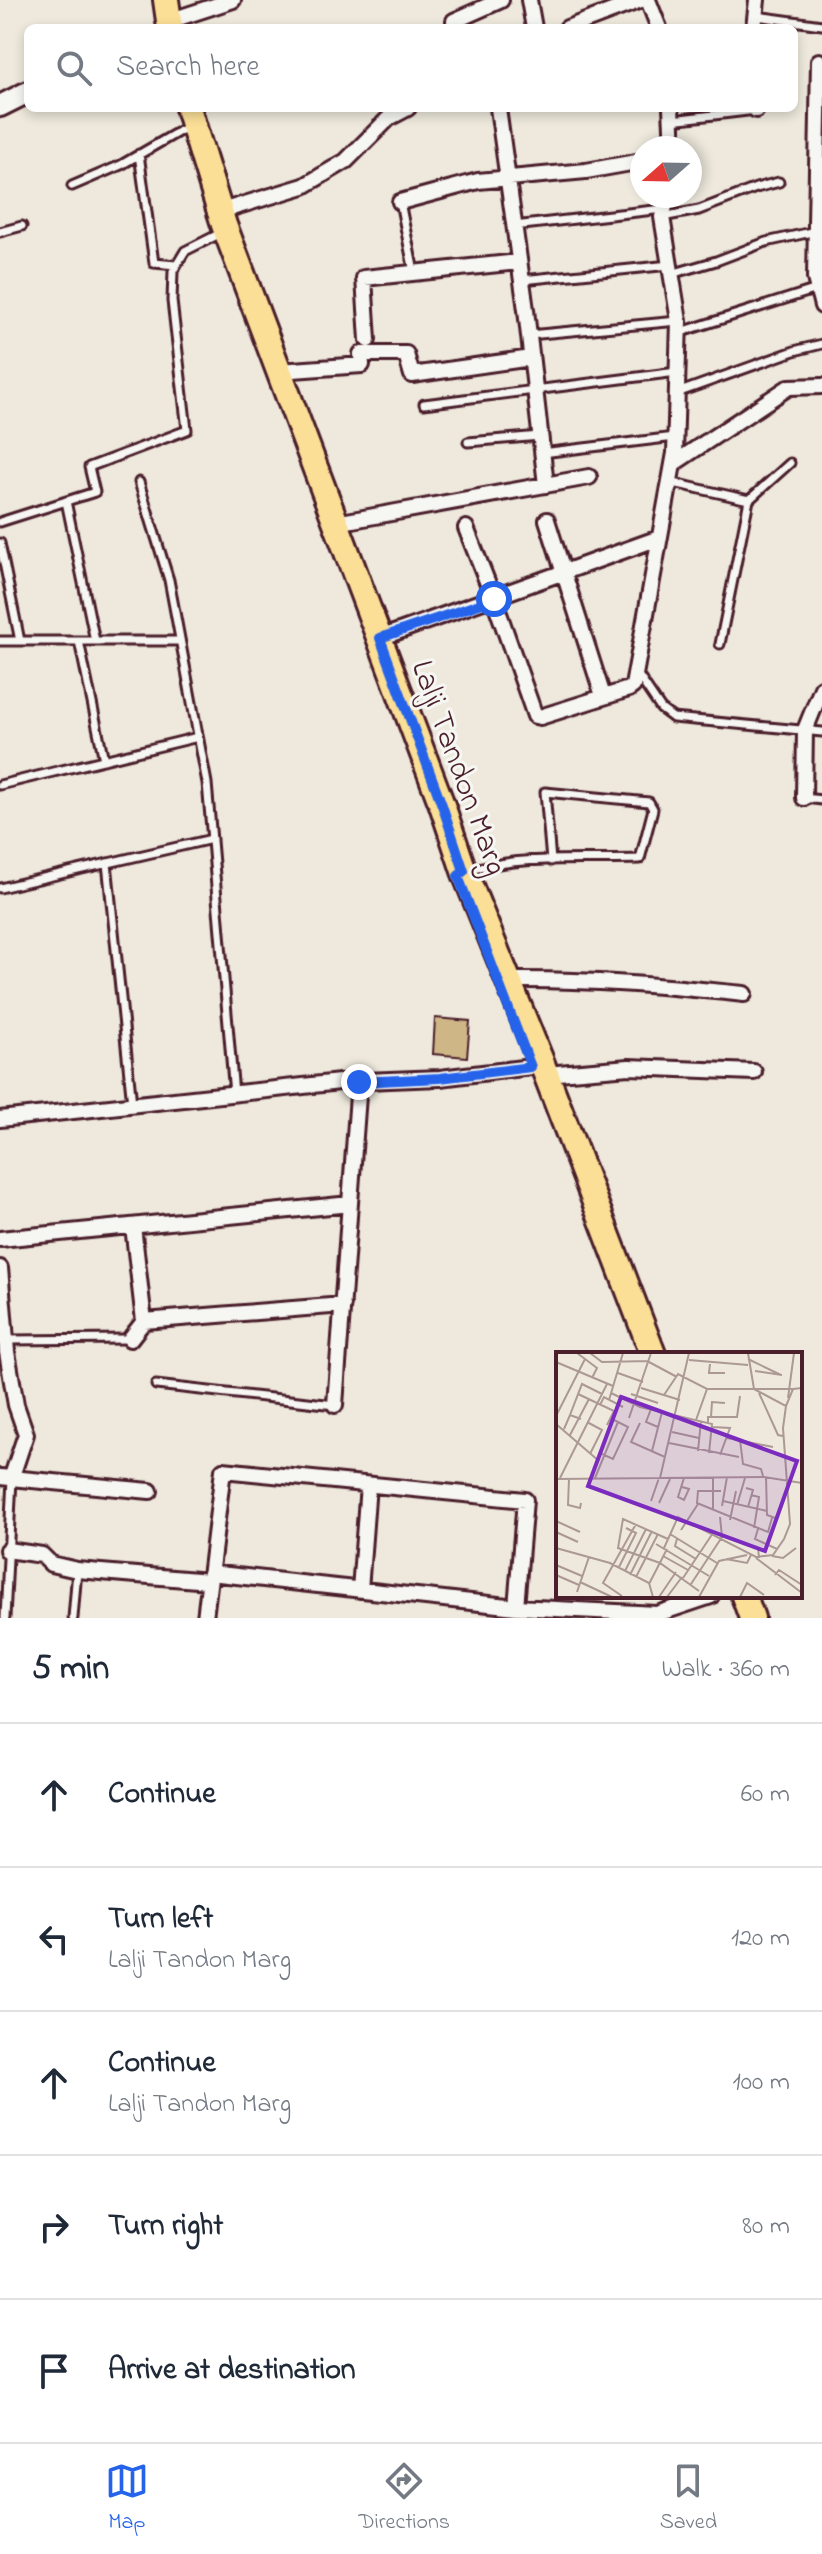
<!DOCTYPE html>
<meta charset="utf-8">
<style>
:root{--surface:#fff;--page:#f2f2f3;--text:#1f2937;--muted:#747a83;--line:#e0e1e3;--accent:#2563eb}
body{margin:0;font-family:"Indie Flower",sans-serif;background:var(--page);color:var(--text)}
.compass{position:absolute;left:630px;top:136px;width:72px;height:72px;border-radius:50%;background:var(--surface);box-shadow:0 4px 12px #0003;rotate:250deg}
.stop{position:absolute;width:24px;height:24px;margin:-18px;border:6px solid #2563eb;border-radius:50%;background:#fff}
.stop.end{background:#2563eb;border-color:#fff;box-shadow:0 2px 8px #0008}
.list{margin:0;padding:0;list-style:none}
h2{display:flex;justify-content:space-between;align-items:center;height:104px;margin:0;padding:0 32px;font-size:34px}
h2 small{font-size:26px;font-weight:400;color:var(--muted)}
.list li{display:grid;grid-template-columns:52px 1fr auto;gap:24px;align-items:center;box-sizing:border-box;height:144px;padding:0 32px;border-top:2px solid var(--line)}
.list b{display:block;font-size:30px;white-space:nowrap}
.list p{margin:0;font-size:26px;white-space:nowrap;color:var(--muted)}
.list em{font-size:26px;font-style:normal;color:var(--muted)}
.icon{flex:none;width:44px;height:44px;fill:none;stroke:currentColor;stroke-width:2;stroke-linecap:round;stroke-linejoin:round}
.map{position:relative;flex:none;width:822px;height:1618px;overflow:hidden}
.search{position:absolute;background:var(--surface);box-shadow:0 4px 12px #0003;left:24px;right:24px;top:24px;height:88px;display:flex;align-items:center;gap:20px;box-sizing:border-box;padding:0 28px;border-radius:12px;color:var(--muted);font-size:30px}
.sheet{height:824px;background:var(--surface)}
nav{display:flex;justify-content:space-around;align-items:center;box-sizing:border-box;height:112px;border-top:2px solid var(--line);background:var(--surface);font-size:22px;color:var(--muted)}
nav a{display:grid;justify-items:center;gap:4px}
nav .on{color:var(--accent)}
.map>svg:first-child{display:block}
</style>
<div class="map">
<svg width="822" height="1618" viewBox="0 0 822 1618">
<rect width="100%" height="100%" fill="#eee9dc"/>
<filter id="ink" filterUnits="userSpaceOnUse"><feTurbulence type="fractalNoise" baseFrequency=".0125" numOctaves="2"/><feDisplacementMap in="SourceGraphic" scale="16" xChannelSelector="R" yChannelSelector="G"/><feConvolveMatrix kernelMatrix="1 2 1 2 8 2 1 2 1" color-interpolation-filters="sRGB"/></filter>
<g filter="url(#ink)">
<path fill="#ceb686" stroke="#4a1f2b" stroke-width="2" d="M 435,1018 L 470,1021 L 467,1057 L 433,1054 Z"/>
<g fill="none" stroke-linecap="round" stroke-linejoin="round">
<defs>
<path id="lane" d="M 756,16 L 822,25
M 672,120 L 756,110
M 139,154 L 154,263 L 176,265
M 72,186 L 121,165 L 185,128
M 400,202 L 414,272
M 662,217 L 699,210 L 756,188 L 779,182
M 514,226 L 663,209
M 0,232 L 22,226
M 671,274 L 716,261 L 766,242 L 816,231
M 522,280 L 670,265
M 678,333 L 817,289
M 529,335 L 678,321
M 677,393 L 794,351 L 822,344
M 424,404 L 677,372
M 468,442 L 540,436
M 542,453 L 675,437
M 139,482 L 169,580 L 207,783 L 234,1094
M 669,482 L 749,500 L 790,463
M 66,501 L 95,641
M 0,522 L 95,492 L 89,467 L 187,430 L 172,301 L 173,271 L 185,251 L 219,234
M 0,543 L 20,641
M 0,641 L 180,641
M 79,641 L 104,760
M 720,644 L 749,500
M 638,675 L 661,709 L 673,718 L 822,732
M 0,785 L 198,737
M 804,798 L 822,800
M 107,863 L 132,1104
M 470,870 C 524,855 584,861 640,859 L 653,809 L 649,802 L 545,792 L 551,861
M 0,888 L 212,839
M 7,1340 L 130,1339
M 156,1385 L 335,1405
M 5,1618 L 12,1479
M 73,1618 L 77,1570"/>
<path id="street" d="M 529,0 L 534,28
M 648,0 L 659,28
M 169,21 L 233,0
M 454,21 L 501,0
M 567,28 L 641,0
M 754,28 L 757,0
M 819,61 L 815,278 L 822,306
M 498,108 L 526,310 L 546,485
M 671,108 L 673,148
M 756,108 L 756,110
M 400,202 L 478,181 L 586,171 L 642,161
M 215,213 L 304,186 L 346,161 L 389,118 L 408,108
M 368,340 L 364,278 L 519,262
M 279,371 L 362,365 L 361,354 L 406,354 L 412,375 L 531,358
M 673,464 L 789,387 L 822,386
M 547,520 L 603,696
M 336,523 L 589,477
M 466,528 L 494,599 L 535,716 L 540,717 L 629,689 L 633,686 L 675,453 L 679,321 L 662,217 L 668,196
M 380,638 L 659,538
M 804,798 L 805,730 L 822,688
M 509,980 C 588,979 665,986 744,994
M 546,1074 L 629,1067 L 754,1072
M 0,1119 L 340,1082 L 440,1078 L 531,1067 L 541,1061
M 0,1239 L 350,1204
M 0,1268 L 7,1352 L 16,1405 L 26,1434 L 12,1476
M 144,1321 L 343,1305
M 130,1339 L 144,1321 L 133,1226
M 335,1405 L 359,1082
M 0,1477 L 150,1491
M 7,1550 L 42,1555 L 51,1564 L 77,1570 L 209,1581
M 210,1573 L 516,1607 L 657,1614 L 711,1596
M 360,1590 L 368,1485
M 205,1618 L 223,1470 L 525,1500 L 516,1607"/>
<path id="secondary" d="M 0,106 L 28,92"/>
<path id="primary" d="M 166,0 L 170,28
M 188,108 L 224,225 L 442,805 L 464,871 L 541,1061 L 653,1354
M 744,1596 L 752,1618"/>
</defs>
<use href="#lane" stroke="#4a1f2b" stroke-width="13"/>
<use href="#street" stroke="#4a1f2b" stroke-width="20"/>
<use href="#secondary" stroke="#4a1f2b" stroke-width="26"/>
<use href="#primary" stroke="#4a1f2b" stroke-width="30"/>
<use href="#lane" stroke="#f6f6f2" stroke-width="7"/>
<use href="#street" stroke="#f6f6f2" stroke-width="14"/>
<use href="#secondary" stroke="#f6f6f2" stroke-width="20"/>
<use href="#primary" stroke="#fbdf96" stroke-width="24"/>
</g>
</g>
<g fill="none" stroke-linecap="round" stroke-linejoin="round" filter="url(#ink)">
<path stroke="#2563eb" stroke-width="10" d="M 359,1082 L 440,1078 L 531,1067 L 458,876 L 464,871 L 442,805 L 380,638 L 494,599"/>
</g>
<g text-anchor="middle" stroke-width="6" stroke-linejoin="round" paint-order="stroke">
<g font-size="32" fill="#4a1f2b" stroke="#f6f6f2">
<text transform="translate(461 767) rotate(70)" y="11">Lalji Tandon Marg</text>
</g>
</g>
<g transform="translate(556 1352)">
<rect width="246" height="246" fill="#eee9dc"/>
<path fill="none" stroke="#ac9895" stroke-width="2" d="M 21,1 L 41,16 L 36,26M 34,1 L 46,10 L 93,9M 192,7 L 225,23M 133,8 L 192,13M 0,10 L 57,34M 93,10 L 121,25M 154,12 L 153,21 L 169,21M 199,19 L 226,23M 62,21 L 87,30M 85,36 L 124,48M 55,41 L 84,55 L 156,72 L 153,101M 203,41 L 222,83 L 227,84M 22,42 L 58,59 L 51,73M 75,42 L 102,51M 108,43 L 122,22 L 151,37 L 237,37M 232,46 L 238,1M 53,48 L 67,1M 44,53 L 48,45 L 67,55M 230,54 L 237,37 L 246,36M 95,57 L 90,70 L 102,75M 14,63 L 26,32 L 46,42M 0,64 L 29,7M 155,65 L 156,50 L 169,51M 73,66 L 95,1M 140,68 L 151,37M 31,70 L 46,78 L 34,102M 84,71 L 75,90 L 109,105M 152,71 L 152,65 L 181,65 L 184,44M 0,72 L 43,109M 156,75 L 174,76 L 164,103M 8,77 L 14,63 L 25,67M 116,80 L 143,86M 14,83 L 33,47M 171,86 L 217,95M 184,88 L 187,112 L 205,117 L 207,124M 113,91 L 183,105M 96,99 L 106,60M 142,99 L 145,69M 46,102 L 57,107 L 72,75 L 54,66M 210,125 L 211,163 L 222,167M 4,126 L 51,32M 39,126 L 62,70M 104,126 L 133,1M 0,127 L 208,125 L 246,131M 13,127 L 12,153 L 24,156 L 25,151M 126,135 L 133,137 L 128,148 L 122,145 L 128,126M 190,136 L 197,138 L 192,155M 165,139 L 142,139 L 141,151 L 212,180 L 216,166M 195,143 L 203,145 L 198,176M 95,149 L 103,126M 167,149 L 211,159M 103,151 L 114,127M 181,153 L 189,126M 166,154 L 171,125M 157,158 L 157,125M 174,168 L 180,139M 0,169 L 24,180M 202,177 L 199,187 L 221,197M 125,178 L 142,152M 0,180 L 22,190M 114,182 L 161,211M 167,184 L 202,196 L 203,206M 112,187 L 67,167 L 62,196 L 104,211 L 143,239M 121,187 L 119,194 L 140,207M 100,192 L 153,224M 0,196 L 54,211 L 93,231 L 97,245M 108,196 L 122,165 L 200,205 L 217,203 L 228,187 L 234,172 L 227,76 L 230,54 L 198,37 L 192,1M 107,204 L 132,218M 216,204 L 227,206 L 240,196M 200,206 L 246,241M 170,207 L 191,211 L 195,203M 0,213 L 26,224M 63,215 L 80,181 L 70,176M 69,219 L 90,177M 0,223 L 23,233M 74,223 L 96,179M 219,223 L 223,218 L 246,233M 80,225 L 102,182M 127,226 L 157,181M 24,230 L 56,245M 93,232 L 111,197M 135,232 L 166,185 L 164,165M 21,240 L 33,205M 66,244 L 47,231 L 80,172M 103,245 L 120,220M 111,245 L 126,225M 143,245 L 163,209 L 191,203M 184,245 L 191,231 L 208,243"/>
<path fill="#7b2cbf" fill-opacity="0.15" stroke="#7b2cbf" stroke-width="4" d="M 65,45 L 241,109 L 209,199 L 32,134 Z"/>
<rect width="246" height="246" fill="none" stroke="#4a1f2b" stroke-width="4"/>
</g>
</svg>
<svg class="compass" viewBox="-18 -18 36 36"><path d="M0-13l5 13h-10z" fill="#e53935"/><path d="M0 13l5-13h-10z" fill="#747a83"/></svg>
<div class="stop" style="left:494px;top:599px"></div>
<div class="stop end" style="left:359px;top:1082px"></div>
<div class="search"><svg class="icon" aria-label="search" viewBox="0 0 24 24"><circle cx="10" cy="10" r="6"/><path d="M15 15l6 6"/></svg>Search here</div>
</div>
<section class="sheet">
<h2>5 min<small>Walk · 360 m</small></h2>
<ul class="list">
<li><svg class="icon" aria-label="ahead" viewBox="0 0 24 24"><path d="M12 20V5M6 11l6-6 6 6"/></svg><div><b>Continue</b></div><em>60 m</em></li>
<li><svg class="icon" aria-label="left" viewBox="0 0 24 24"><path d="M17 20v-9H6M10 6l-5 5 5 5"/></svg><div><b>Turn left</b><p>Lalji Tandon Marg</p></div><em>120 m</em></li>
<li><svg class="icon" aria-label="ahead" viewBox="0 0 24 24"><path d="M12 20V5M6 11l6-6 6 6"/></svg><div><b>Continue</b><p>Lalji Tandon Marg</p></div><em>100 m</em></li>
<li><svg class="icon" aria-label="right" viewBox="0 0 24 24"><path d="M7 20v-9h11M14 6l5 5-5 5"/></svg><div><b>Turn right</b></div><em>80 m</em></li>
<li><svg class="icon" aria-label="arrive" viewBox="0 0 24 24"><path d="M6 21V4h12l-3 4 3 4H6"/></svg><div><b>Arrive at destination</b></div></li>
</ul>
</section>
<nav>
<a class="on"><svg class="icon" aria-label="map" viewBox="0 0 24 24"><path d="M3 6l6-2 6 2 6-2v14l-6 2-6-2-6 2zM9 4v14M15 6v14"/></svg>Map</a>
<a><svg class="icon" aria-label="directions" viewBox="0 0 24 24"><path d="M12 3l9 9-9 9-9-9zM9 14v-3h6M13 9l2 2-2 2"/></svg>Directions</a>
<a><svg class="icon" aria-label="saved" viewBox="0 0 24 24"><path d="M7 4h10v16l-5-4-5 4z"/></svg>Saved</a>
</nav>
